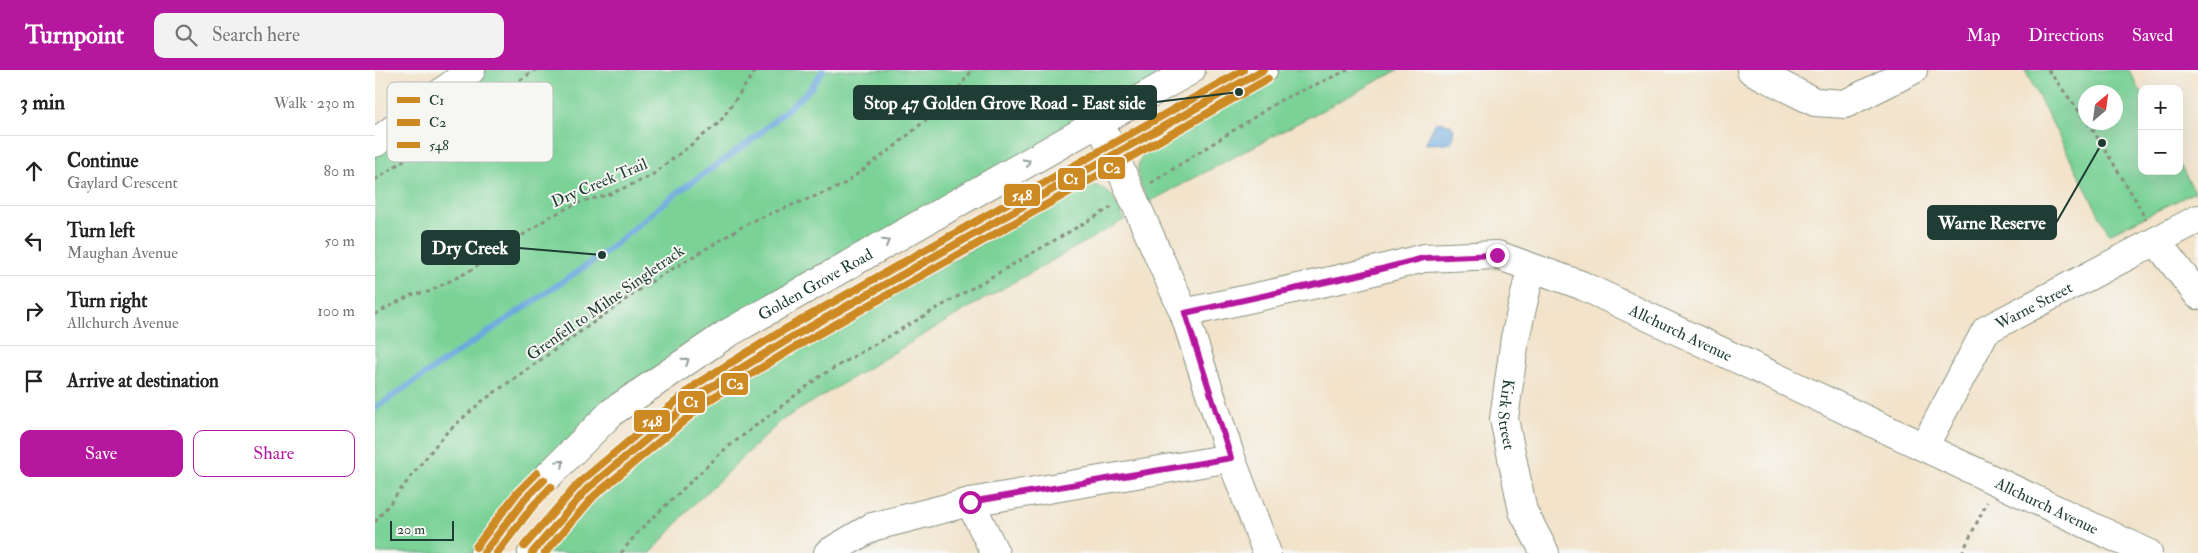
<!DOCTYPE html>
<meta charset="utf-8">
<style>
:root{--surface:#fff;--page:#f2f2f2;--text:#222;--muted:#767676;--line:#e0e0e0;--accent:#b5179e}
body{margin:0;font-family:"IM FELL Double Pica",serif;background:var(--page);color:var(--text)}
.controls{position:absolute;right:15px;top:15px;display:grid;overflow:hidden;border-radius:10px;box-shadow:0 5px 20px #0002}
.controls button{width:45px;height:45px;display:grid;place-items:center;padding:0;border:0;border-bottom:1px solid var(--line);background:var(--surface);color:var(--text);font:25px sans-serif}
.compass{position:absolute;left:1703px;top:15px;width:45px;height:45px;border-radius:50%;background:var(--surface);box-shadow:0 5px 20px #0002;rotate:29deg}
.scale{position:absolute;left:15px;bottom:12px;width:64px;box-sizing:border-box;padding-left:5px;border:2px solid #1f3d34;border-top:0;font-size:14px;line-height:18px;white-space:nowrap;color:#1f3d34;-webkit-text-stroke:4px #f6f6f2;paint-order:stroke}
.stop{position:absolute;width:15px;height:15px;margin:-11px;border:4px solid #b5179e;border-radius:50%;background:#fff}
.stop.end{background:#b5179e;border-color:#fff;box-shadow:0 1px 5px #0008}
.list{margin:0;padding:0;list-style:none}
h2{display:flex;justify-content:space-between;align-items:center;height:65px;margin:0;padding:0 20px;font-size:21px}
h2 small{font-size:16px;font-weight:400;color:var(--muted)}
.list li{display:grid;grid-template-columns:32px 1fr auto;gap:15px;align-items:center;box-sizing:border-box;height:70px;padding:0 20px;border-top:1px solid var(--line)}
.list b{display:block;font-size:19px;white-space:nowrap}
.list p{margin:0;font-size:16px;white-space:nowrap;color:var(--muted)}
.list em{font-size:16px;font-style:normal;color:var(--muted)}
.actions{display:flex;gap:10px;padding:15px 20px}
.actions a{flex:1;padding:11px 0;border:1px solid var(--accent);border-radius:10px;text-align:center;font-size:18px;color:var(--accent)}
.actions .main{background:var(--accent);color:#fff}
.icon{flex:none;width:28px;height:28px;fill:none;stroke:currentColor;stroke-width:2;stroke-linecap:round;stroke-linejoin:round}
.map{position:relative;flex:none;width:1823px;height:483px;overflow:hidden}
header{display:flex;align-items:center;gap:30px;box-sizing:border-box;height:70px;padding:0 25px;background:var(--accent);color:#fff}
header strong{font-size:24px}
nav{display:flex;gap:28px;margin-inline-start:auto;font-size:18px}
.search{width:350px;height:45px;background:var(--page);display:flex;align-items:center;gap:12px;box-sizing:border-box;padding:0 18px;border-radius:10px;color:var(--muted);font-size:19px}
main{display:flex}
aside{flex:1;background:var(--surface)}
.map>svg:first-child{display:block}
</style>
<header>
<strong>Turnpoint</strong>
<div class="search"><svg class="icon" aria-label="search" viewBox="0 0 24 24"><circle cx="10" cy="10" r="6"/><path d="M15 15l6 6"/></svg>Search here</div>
<nav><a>Map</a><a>Directions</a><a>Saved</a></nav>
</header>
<main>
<aside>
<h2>3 min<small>Walk · 230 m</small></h2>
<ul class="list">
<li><svg class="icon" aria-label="ahead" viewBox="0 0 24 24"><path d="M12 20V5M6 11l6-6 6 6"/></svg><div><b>Continue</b><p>Gaylard Crescent</p></div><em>80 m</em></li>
<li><svg class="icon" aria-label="left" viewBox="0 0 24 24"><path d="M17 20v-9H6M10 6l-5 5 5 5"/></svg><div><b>Turn left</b><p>Maughan Avenue</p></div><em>50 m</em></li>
<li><svg class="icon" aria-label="right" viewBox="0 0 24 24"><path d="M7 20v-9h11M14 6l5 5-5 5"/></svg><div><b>Turn right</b><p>Allchurch Avenue</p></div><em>100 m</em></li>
<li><svg class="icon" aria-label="arrive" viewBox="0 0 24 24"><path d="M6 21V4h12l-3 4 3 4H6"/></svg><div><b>Arrive at destination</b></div></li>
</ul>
<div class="actions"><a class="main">Save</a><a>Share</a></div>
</aside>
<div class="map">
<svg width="1823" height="483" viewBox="0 0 1823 483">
<rect width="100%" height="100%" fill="#f6f6f2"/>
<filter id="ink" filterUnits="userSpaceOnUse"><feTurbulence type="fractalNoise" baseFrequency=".02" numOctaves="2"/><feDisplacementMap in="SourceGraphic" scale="10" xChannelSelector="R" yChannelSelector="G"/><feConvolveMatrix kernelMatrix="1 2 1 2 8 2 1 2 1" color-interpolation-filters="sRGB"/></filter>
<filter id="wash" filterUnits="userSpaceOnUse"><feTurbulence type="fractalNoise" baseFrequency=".0096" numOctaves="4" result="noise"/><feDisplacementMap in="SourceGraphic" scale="20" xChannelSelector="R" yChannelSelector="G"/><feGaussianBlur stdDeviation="1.12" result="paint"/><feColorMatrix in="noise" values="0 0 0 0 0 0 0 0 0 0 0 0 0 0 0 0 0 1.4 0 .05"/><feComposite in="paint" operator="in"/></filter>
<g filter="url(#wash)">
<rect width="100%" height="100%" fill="#f2e3ca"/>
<path fill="#7ad297" stroke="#4c8866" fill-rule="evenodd" d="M 96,0 L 815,0 L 237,342 L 109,483 L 0,483 L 0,73 Z
M 904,0 L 1023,0 L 774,132 C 760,104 756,92 782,68 Z
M 1650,0 L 1754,0 L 1767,24 L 1767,101 L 1804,101 L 1804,93 L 1820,122 L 1734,164 ZM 1740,22 L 1740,52 L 1710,52 L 1710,22 Z
M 711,114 C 737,117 739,129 749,150 L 588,241 L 407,350 L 315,438 L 276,483 L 170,483 L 218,427 L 333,331 Z"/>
<path fill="#6ca9de" stroke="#467389" d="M 1061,52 L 1075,54 L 1079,59 L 1076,73 L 1050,74 Z"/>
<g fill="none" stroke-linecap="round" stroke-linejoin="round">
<path stroke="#6ca9de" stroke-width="6" d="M 0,338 L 227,185 L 300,124 L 376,71 L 436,18 L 448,0"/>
</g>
</g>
<g filter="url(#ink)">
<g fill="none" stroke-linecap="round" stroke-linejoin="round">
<defs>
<g id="minor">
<path d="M 1376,0 L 1440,32 L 1470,34 L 1538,0"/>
<path d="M 724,51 L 809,243 L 856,388 L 892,483"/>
<path d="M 0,73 L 96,0"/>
<path d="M 1781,171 L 1823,225"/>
<path id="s1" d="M 1156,199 L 1140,268 L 1129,349 L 1148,441 L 1170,483"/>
<path id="s2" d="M 809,243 L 987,204 L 1049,188 L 1122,185 L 1206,215 L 1773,483"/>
<path id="s3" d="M 1549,377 L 1611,260 L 1823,149"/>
<path d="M 595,432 L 620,483"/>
<path d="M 453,483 L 497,457 L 595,432 L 856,388"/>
</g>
<g id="major">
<path id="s4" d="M 109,483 L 150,429 L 237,342 L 350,265 L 816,0"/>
<path d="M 157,483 L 212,419 L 328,322 L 412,270 L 888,0"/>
</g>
</defs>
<use href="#minor" stroke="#88907f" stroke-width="30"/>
<use href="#major" stroke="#88907f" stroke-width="30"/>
<path stroke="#88907f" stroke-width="3" stroke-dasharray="4 4" stroke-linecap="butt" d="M 1673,0 L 1710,49
M 1713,52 L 1760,129 L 1771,150
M 0,110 L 160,0
M 776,113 L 906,30 L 973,0
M 0,244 L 36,225 L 53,222 L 93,202 L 176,146 L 208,131 L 233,125 L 276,106 L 344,53 L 381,0
M 0,452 L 69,365 L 106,332 L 274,213 L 377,151 L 466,116 L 519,77 L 578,27 L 597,0
M 246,483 L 264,461 L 349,380 L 447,305 L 737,137
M 1587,483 L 1612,432"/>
<use href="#minor" stroke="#fff" stroke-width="28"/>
<use href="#major" stroke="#fff" stroke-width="28"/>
<defs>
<path id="bus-1" d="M 109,483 L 150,429 L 169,410
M 157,483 L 212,419 L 328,322 L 412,270 L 888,0"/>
<path id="bus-2" d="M 122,483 L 158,436 L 176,417
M 170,483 L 219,426 L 334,330 L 417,279 L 893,9"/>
<path id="bus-3" d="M 149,476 L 205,412 L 323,313 L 407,261 L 868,0
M 101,477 L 142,423 L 162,403"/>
</defs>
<use href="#bus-1" stroke="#f6f6f2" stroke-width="11"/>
<use href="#bus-2" stroke="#f6f6f2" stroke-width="11"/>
<use href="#bus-3" stroke="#f6f6f2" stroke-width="11"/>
<use href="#bus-1" stroke="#cd8a22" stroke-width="8"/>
<use href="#bus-2" stroke="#cd8a22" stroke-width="8"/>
<use href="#bus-3" stroke="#cd8a22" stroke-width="8"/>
</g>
<defs><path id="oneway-chevron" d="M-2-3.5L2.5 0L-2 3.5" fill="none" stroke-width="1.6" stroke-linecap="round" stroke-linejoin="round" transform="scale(1.25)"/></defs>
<g stroke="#8f9e9a">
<use href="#oneway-chevron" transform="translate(652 92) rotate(-30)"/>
<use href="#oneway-chevron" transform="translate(511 172) rotate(-30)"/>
<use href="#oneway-chevron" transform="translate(311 291) rotate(-34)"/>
<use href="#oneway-chevron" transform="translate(186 393) rotate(-45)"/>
</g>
</g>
<g fill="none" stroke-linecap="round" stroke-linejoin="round" filter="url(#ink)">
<path stroke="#b5179e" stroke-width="6" d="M 595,432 L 856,388 L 810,243 L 987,204 L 1049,188 L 1122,185"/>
</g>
<g text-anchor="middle" stroke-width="4" stroke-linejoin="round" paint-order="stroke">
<g font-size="16" fill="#1f3d34" stroke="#f6f6f2">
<text transform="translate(224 112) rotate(-23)" y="6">Dry Creek Trail</text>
<text dy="6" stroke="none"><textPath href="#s4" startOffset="431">Golden Grove Road</textPath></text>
<text transform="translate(230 232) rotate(-35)" y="6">Grenfell to Milne Singletrack</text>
<text dy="6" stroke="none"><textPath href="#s3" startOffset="186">Warne Street</textPath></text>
<text dy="6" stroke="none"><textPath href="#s2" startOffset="519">Allchurch Avenue</textPath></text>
<text dy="6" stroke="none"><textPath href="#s1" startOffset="148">Kirk Street</textPath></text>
<text dy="6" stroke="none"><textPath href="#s2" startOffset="924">Allchurch Avenue</textPath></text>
</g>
</g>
<rect x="12" y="12" width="166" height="80" rx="8" fill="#f6f6f2" stroke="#b6beb9" stroke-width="1"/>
<rect x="22" y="27" width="23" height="6" fill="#cd8a22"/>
<rect x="22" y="49" width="23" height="7" fill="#cd8a22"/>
<rect x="22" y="72" width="23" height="6" fill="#cd8a22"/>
<g font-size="14" fill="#1f3d34">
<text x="54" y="35">C1</text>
<text x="54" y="57">C2</text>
<text x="54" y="80">548</text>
</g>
<path fill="none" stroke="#1f3d34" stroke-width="2" d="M864 22L781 32M1727 73L1681 153M227 185L144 178"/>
<g fill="#1f3d34" stroke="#f6f6f2" stroke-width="2">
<circle cx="864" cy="22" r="5"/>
<circle cx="1727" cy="73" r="5"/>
<circle cx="227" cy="185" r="5"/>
</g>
<g fill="#1f3d34" stroke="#1f3d34" stroke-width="2">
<rect x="479" y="16" width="302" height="33" rx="5"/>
<rect x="1553" y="136" width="128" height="33" rx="5"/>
<rect x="47" y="161" width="97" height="33" rx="5"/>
</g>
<g font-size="18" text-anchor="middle" font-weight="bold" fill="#fff">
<text x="630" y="39">Stop 47 Golden Grove Road - East side</text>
<text x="1617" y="159">Warne Reserve</text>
<text x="95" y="184">Dry Creek</text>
</g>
<g stroke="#f6f6f2" stroke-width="2">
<rect x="722" y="86" width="29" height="24" rx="5" fill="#cd8a22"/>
<rect x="682" y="97" width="29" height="24" rx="5" fill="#cd8a22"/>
<rect x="628" y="113" width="38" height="24" rx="5" fill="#cd8a22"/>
<rect x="345" y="302" width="29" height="24" rx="5" fill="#cd8a22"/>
<rect x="302" y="320" width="29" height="24" rx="5" fill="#cd8a22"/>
<rect x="258" y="339" width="38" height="24" rx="5" fill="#cd8a22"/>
</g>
<g font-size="14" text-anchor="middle" font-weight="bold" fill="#fff">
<text x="737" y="103">C2</text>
<text x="696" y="114">C1</text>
<text x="647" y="130">548</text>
<text x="360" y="319">C2</text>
<text x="316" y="337">C1</text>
<text x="277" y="356">548</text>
</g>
</svg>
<div class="controls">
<button>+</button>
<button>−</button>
</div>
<svg class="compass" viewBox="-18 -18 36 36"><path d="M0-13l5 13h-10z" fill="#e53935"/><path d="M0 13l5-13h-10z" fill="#767676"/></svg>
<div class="scale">20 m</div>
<div class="stop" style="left:595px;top:432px"></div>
<div class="stop end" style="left:1122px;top:185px"></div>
</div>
</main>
